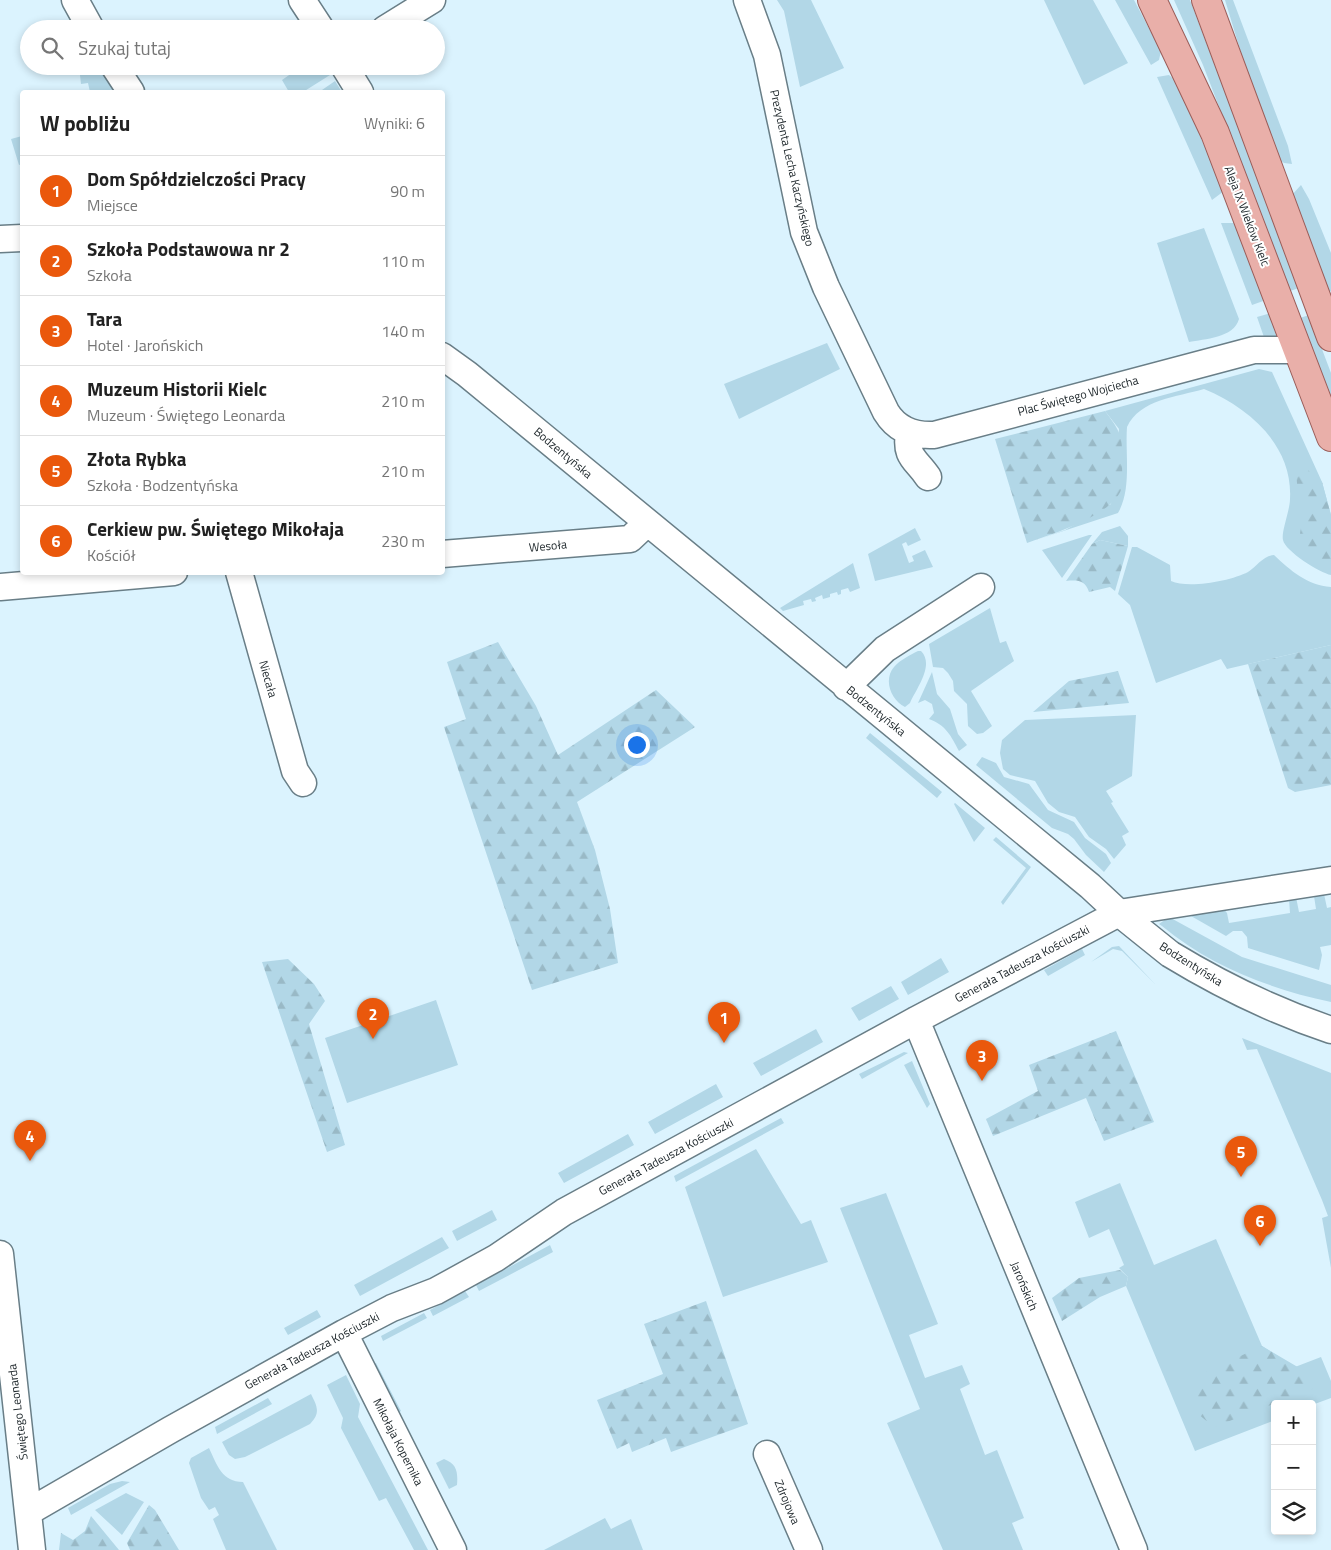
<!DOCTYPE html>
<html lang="pl">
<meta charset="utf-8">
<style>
:root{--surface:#fff;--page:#f2f2f2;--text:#222;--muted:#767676;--line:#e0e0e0;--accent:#ea580c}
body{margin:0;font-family:"Titillium Web",sans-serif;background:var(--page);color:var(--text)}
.controls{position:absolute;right:15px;bottom:15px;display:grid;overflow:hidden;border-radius:5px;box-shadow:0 2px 8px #0003}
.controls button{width:45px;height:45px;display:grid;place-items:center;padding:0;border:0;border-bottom:1px solid var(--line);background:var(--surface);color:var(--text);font:25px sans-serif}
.you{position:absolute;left:636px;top:744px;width:18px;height:18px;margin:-12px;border:4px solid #fff;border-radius:50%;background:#1a73e8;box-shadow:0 0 0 8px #1a73e833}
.badge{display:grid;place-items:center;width:32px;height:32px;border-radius:50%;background:var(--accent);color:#fff;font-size:16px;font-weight:700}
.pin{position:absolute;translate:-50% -41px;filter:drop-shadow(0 1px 2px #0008)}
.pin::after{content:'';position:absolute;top:26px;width:18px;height:15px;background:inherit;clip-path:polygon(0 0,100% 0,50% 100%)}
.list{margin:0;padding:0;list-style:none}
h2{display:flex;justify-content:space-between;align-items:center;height:65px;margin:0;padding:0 20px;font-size:21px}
h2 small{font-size:16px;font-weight:400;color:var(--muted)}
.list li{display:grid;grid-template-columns:32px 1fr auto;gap:15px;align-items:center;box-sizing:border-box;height:70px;padding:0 20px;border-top:1px solid var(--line)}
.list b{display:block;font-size:19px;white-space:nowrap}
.list p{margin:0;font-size:16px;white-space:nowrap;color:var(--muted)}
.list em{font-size:16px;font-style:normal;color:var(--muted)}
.icon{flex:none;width:28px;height:28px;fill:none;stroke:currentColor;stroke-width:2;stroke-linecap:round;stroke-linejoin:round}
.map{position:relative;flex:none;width:1331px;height:1550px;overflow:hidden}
.search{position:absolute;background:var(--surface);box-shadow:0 2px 8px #0003;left:20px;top:20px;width:425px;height:55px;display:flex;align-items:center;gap:12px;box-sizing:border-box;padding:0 18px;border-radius:28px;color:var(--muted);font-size:19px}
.panel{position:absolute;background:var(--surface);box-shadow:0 2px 8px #0003;left:20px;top:90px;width:425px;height:485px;border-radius:5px}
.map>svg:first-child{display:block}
</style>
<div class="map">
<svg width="1331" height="1550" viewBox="0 0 1331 1550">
<defs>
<pattern id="forest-firs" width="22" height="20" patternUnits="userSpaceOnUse" patternTransform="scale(1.25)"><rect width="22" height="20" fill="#b2d7e7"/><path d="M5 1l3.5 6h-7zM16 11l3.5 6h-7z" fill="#99b9c6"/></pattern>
</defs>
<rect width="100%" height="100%" fill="#dbf3fe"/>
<path fill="#b2d7e7" d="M 777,0 L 811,0 L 844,68 L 800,87 L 784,11 Z
M 1044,0 L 1093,0 L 1128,63 L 1084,85 Z
M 1115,0 L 1134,0 L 1161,51 L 1159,60 L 1151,65 Z
M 1174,0 L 1190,0 L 1299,288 L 1290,291 L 1203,65 Z
M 1225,0 L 1233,0 L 1288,146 L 1292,164 L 1284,163 L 1276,157 L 1255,99 Z
M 79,66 L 105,66 L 123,92 L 90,92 L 88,83 L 81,84 Z
M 302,66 L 324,66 L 330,75 L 303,92 L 295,92 L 293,90 L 289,92 L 282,80 Z
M 1169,75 L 1176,81 L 1224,191 L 1212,200 L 1157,77 Z
M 335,81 L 342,92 L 323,92 L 322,90 Z
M 22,136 L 22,164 L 19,165 L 11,139 Z
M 1301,185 L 1309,199 L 1331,253 L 1331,291 L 1328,292 L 1291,196 Z
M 1221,223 L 1237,223 L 1266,300 L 1252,305 Z
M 1204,228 L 1239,319 C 1234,338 1204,339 1189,342 L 1157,243 Z
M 1271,313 L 1279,338 L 1265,340 L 1257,317 Z
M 1309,315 L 1331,373 L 1331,399 L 1300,318 Z
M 827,343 L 840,369 L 739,419 L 724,384 Z
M 1259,369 L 1272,372 L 1322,482 L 1331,515 L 1331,575 C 1320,573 1285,551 1283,540 C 1281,532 1290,510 1290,499 C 1293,446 1250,408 1204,389 C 1177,397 1140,399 1127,427 C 1125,454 1132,489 1118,513 L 1039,539 L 1065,530 L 1111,504 L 1119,429 L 1105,411 Z
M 1120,526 L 1128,536 L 1128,546 L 1100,540 L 1092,544 L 1102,532 Z
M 915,528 L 921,540 L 908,546 L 906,542 L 902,544 L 909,563 L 914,561 L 912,556 L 925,550 L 933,567 L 875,581 L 868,554 Z
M 1089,535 L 1092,535 L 1062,578 L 1042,550 Z
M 1132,547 L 1137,547 L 1170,565 L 1171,581 C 1188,589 1231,581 1248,572 C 1256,567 1263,556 1274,555 C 1291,571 1307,585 1331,587 L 1331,645 L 1227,669 L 1221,659 L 1156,683 L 1130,605 L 1118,594 Z
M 853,563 L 860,588 L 850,592 L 848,588 L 841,590 L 841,594 L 838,595 L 837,592 L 830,594 L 830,597 L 823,599 L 822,595 L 815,598 L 816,601 L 812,602 L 811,599 L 803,601 L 804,605 L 783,611 L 780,608 Z
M 990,608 L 1000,643 L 1006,641 L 1014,661 L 971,691 L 992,726 L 983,733 L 977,734 L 968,726 L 967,704 L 954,691 L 953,681 L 948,673 L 943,668 L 933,667 L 929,644 Z
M 918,651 L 921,651 C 935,665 916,689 910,703 L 905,707 C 891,700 883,680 894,667 C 900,660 910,655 918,651 Z
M 932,672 L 937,694 L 950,709 L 958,734 L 967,745 L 959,751 C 951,736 946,725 929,719 L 934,713 L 932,704 L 925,700 L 918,703 Z
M 1136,715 L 1132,776 L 1106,791 L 1113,802 L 1111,803 L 1129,832 L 1122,836 L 1126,845 L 1114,859 L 1106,849 L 1089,837 L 1075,817 L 1059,812 L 1048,803 L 1035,781 L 1010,775 L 1003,769 L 1000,753 L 1002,740 L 1025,720 Z
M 870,733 L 942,792 L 937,798 L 866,738 Z
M 982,757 L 996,763 L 1004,777 L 1029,784 L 1048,810 L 1074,822 L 1085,838 L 1106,854 L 1111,863 L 1104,872 L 1086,855 L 1074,839 L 1068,834 L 1052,828 L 976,765 Z
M 955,803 L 985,828 L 974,842 L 954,804 Z
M 996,837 L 1031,867 L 1003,905 L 1001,902 L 1026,868 L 993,840 Z
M 1324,894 L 1327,908 L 1331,907 L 1331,945 L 1320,947 L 1322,955 L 1319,970 L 1248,948 L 1247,937 L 1242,931 L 1233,931 L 1226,936 L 1184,912 L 1223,908 L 1227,913 L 1229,923 L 1290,913 L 1289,899 L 1296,897 L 1299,912 L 1316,909 L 1314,896 Z
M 1169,917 L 1242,957 L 1331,985 L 1331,1002 C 1270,989 1210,966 1162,926 L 1159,924 Z
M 1119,946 L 1156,985 L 1122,951 L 1113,949 L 1091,962 L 1112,947 Z
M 1082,949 L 1085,955 L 1048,976 L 1044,970 Z
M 941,958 L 949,972 L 908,995 L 901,982 Z
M 891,986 L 899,999 L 859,1021 L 851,1008 Z
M 436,1000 L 458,1065 L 347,1103 L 325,1038 Z
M 816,1029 L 823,1042 L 761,1076 L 753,1063 Z
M 1242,1038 L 1331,1073 L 1331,1268 L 1322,1218 L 1328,1216 L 1322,1200 L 1257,1049 L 1247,1050 Z
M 904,1052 L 908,1053 L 862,1079 L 859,1074 Z
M 912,1061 L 930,1104 L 927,1108 L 904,1065 Z
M 716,1084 L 723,1097 L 655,1134 L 648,1122 Z
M 781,1118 L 784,1123 L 676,1182 L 674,1176 Z
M 628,1134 L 634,1145 L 564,1183 L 558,1173 Z
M 756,1149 L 801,1224 L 811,1220 L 828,1262 L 723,1297 L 685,1187 Z
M 1120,1183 L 1154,1265 L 1216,1239 L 1262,1346 L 1295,1367 L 1321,1357 L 1331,1381 L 1331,1398 L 1312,1405 L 1275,1404 L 1275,1420 L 1195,1451 L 1126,1286 L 1128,1277 L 1119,1268 L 1124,1265 L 1109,1229 L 1089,1238 L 1075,1202 Z
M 886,1193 L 938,1324 L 909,1335 L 925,1378 L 962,1365 L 970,1384 L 960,1389 L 985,1455 L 997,1450 L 1024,1518 L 1012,1523 L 1023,1550 L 943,1550 L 887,1423 L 920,1409 L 840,1208 Z
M 492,1210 L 497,1220 L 457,1241 L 452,1231 Z
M 442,1237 L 449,1248 L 360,1296 L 354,1285 Z
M 550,1245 L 553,1252 L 479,1291 L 476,1285 Z
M 465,1291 L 469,1297 L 433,1316 L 430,1310 Z
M 317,1310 L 321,1317 L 288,1335 L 284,1328 Z
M 424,1313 L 427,1318 L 383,1341 L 381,1336 Z
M 376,1363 L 401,1411 L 392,1416 L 367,1367 Z
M 346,1375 L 360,1404 L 358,1417 L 428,1550 L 414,1550 L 386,1498 L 379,1501 L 341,1428 L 343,1418 L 327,1385 Z
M 311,1394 C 317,1406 321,1413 310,1424 L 245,1457 L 235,1459 L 229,1455 L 222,1442 Z
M 268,1398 L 272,1404 L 217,1434 L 215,1427 Z
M 209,1448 C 217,1465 222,1482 243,1482 L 277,1550 L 226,1550 L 213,1519 L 219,1515 L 215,1507 L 209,1510 L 201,1498 L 189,1463 L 191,1458 Z
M 444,1459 C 457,1464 458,1472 457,1485 L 449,1489 L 436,1463 Z
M 122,1481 L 130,1482 L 71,1515 L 68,1508 L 110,1484 Z
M 126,1493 L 144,1502 L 122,1535 L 95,1510 Z
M 605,1518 L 611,1529 L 631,1519 L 643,1550 L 544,1550 Z"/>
<path fill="url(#forest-firs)" d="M 1105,411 C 1121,432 1123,437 1122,464 C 1122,471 1123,480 1122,487 C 1115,515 1052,534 1027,543 L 995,439 Z
M 1303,466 L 1322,482 L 1331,515 L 1331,560 L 1327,564 L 1304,549 L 1299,540 L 1304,508 L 1298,494 L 1296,472 Z
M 1100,540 L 1128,546 L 1115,591 L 1110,587 L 1089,592 C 1085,580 1078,580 1066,581 L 1092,544 Z
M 498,642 L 536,706 L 558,755 L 656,690 L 695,727 L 577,802 L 595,850 L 610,909 L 618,963 L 532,990 L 444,727 L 466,719 L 447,662 Z
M 1331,645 L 1331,785 L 1295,792 L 1288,788 L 1248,664 Z
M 1118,671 L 1129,703 L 1033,712 L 1069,681 Z
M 288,959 L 314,984 L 325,1001 L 309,1024 L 345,1145 L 327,1152 L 262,962 Z
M 1116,1031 L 1154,1122 L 1104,1141 L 1086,1098 L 993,1136 L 986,1119 L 1038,1091 L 1029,1065 Z
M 1120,1270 L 1128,1277 L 1126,1286 L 1100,1297 L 1062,1321 L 1052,1298 L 1079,1278 Z
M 706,1301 L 748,1424 L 671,1452 L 666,1438 L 632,1452 L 629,1443 L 617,1449 L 597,1400 L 663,1374 L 644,1324 Z
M 1262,1346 L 1313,1376 L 1315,1388 L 1214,1427 L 1198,1414 L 1194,1383 L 1206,1372 Z
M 149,1505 L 155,1510 L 179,1550 L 130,1550 L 127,1543 Z
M 91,1516 L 119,1550 L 59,1550 L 61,1533 L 73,1540 L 85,1531 Z"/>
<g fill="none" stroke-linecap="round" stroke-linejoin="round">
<defs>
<path id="minor" d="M 75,0 L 91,29
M 302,0 L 321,29
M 747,0 L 767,55 L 804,232 L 826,287 L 886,412 C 897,430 914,436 934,435 L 1254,350 L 1298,350
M 385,29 L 432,0
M 114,66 L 131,92
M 344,66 L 360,92
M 0,239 L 22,238
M 442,356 L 467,374 L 1090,886 L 1119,913 L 1170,954 C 1221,985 1274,1011 1331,1030
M 909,433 C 905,458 916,459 928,477
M 442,554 L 630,539 L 647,523
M 239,572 L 295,771 L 303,783
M 0,587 L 174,572
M 846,687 L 885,649 L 981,587
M 916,1020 L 1134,1550
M 0,1254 L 32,1550
M 344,1333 L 453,1550
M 767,1454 L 809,1550
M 30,1511 L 170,1430 L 344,1333 L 392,1308 L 436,1291 L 496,1258 L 564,1212 L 916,1020 L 1119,913 L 1331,880"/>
<path id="major" d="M 1152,0 L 1215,133 L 1331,437
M 1206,0 L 1331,337"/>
</defs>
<use href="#minor" stroke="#697e87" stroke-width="29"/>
<use href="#major" stroke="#9a5d59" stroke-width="30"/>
<use href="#minor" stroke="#fff" stroke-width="26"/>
<use href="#major" stroke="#e9afa9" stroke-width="28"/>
</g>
<g text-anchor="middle" stroke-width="4" stroke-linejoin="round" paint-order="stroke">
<g font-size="12" fill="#20292d" stroke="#fff">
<text transform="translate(792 168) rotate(77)" y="4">Prezydenta Lecha Kaczyńskiego</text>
<text transform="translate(1247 216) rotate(69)" y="4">Aleja IX Wieków Kielc</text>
<text transform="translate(1078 396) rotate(-15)" y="4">Plac Świętego Wojciecha</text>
<text transform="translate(563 453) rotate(40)" y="4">Bodzentyńska</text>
<text transform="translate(548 546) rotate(-5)" y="4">Wesoła</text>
<text transform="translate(268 679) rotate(74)" y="4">Niecała</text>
<text transform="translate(876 711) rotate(39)" y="4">Bodzentyńska</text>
<text transform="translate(1022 964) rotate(-28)" y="4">Generała Tadeusza Kościuszki</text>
<text transform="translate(1191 964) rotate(32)" y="4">Bodzentyńska</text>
<text transform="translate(666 1157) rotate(-28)" y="4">Generała Tadeusza Kościuszki</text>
<text transform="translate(1024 1286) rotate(67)" y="4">Jarońskich</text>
<text transform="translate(312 1351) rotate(-28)" y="4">Generała Tadeusza Kościuszki</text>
<text transform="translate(18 1412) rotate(-97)" y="4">Świętego Leonarda</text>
<text transform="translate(398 1442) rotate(63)" y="4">Mikołaja Kopernika</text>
<text transform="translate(787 1502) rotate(67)" y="4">Zdrojowa</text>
</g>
</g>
</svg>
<div class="controls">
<button>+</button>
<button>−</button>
<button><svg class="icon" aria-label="layers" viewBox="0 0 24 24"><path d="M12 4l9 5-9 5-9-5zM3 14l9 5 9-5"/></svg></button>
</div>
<div class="you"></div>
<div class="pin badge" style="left:724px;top:1043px">1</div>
<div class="pin badge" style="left:373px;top:1039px">2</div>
<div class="pin badge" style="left:982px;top:1081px">3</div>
<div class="pin badge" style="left:30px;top:1161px">4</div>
<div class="pin badge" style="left:1241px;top:1177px">5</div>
<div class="pin badge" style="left:1260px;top:1246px">6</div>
<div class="search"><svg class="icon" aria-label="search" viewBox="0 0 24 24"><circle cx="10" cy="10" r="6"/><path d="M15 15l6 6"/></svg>Szukaj tutaj</div>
<section class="panel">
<h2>W pobliżu<small>Wyniki: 6</small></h2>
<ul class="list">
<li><span class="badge">1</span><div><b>Dom Spółdzielczości Pracy</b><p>Miejsce</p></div><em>90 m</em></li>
<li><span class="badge">2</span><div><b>Szkoła Podstawowa nr 2</b><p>Szkoła</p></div><em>110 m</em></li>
<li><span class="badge">3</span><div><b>Tara</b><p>Hotel · Jarońskich</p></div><em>140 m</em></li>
<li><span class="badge">4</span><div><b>Muzeum Historii Kielc</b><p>Muzeum · Świętego Leonarda</p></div><em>210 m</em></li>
<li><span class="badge">5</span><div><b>Złota Rybka</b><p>Szkoła · Bodzentyńska</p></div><em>210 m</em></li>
<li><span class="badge">6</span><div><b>Cerkiew pw. Świętego Mikołaja</b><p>Kościół</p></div><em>230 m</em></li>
</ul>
</section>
</div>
